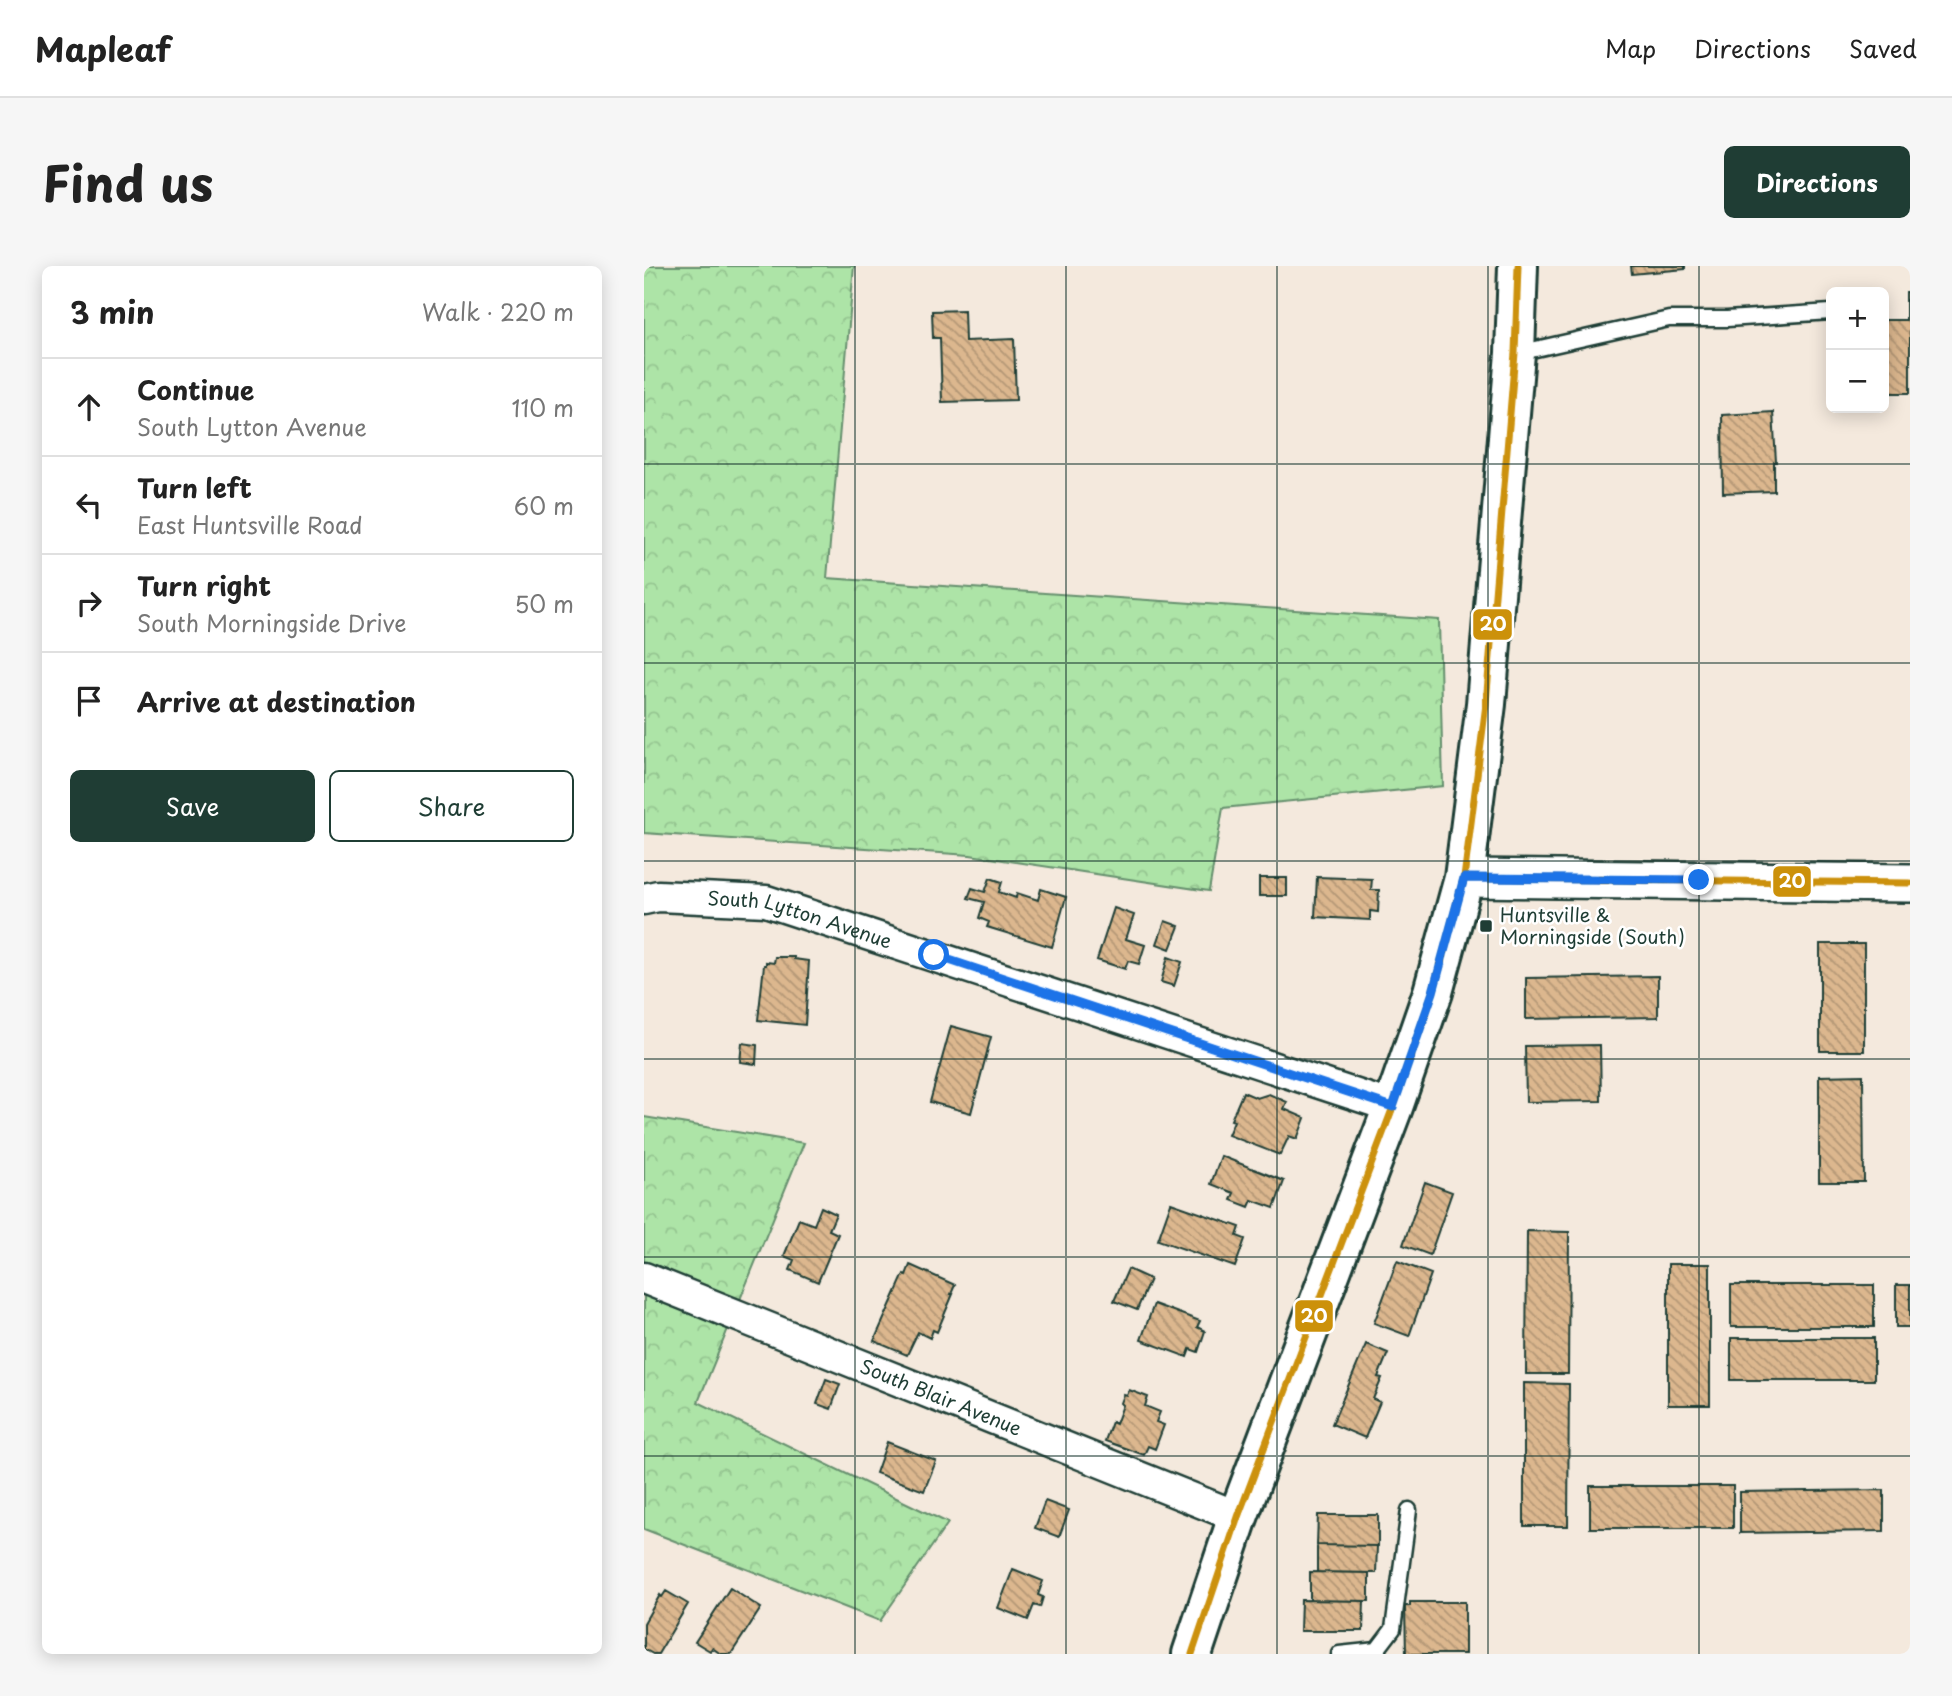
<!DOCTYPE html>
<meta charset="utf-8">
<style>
:root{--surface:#fff;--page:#f6f6f6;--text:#222;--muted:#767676;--line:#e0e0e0;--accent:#1f3d34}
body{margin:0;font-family:"Playpen Sans",sans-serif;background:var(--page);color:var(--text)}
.controls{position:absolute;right:21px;top:21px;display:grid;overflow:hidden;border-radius:10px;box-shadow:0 4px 18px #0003}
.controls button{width:63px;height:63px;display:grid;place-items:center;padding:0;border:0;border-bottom:2px solid var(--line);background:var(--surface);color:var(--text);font:35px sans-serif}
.stop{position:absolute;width:21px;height:21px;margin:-16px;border:5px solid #1a73e8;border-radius:50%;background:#fff}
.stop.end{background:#1a73e8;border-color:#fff;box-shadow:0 2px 7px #0008}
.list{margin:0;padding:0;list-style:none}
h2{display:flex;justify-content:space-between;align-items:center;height:91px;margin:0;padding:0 28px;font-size:30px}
h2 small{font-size:23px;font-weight:400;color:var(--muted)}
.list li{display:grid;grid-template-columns:46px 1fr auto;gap:21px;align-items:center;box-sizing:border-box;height:98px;padding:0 28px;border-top:2px solid var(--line)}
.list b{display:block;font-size:26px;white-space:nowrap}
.list p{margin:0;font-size:23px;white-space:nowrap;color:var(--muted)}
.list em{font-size:23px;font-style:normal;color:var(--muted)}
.actions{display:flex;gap:14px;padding:21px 28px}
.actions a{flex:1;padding:16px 0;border:2px solid var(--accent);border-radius:10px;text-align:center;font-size:24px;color:var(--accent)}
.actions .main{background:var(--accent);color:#fff}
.icon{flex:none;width:38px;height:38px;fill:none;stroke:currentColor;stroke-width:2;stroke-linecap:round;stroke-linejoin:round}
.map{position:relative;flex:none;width:1266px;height:1388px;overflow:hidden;border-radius:10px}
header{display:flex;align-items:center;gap:42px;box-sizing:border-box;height:98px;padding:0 35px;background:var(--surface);border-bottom:2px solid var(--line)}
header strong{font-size:33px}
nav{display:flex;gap:38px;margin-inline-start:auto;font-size:24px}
.intro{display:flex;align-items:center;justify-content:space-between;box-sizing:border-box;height:168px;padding:0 42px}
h1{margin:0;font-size:49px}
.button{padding:18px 32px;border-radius:10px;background:var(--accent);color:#fff;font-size:24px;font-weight:700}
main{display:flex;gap:42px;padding:0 42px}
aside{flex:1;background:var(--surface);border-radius:10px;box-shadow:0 4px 18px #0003}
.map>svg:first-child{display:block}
</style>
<header>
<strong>Mapleaf</strong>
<nav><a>Map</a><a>Directions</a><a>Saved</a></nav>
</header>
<div class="intro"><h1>Find us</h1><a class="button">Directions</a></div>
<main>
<aside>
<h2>3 min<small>Walk · 220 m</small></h2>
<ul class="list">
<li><svg class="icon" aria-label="ahead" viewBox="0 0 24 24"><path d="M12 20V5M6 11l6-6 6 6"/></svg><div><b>Continue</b><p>South Lytton Avenue</p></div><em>110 m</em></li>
<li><svg class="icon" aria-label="left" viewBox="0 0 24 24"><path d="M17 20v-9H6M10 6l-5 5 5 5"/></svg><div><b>Turn left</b><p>East Huntsville Road</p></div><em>60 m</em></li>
<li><svg class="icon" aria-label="right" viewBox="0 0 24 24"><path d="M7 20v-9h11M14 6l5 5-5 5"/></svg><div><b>Turn right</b><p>South Morningside Drive</p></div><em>50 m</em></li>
<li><svg class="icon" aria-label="arrive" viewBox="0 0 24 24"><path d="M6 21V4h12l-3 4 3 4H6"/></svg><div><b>Arrive at destination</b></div></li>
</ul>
<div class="actions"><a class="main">Save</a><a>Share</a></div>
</aside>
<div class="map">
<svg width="1266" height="1388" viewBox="0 0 1266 1388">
<defs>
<pattern id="forest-crowns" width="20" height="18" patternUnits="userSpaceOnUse" patternTransform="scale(1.75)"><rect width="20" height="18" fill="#ade4a7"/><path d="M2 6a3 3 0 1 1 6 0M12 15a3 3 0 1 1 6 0" fill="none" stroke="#94c490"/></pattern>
<pattern id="building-back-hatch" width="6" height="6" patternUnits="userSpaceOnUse" patternTransform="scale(1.75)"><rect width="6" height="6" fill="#dcb78e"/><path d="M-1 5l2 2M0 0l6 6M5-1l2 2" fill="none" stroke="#b29675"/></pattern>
</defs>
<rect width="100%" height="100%" fill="#f4e9dd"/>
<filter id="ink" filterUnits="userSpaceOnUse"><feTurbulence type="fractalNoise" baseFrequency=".0143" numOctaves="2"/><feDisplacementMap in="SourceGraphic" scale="14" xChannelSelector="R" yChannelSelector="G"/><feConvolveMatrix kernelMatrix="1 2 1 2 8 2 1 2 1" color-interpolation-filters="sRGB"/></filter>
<g filter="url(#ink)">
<path fill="url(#forest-crowns)" stroke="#66906e" stroke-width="2" d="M 0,0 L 210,0 L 183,312 L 795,354 L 799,520 L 579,542 L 565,625 L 326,589 L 0,567 Z
M 0,851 L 160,877 L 54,1136 L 304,1257 L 236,1355 L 0,1263 Z"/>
<path fill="url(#building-back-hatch)" stroke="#1f3d34" stroke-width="2" d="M 987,0 L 1041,0 L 1041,3 L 988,8 Z
M 1262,26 L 1266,26 L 1266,127 L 1241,127 L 1240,54 L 1262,54 Z
M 320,44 L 321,75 L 370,73 L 372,134 L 298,136 L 296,72 L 289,72 L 288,45 Z
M 1129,146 L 1132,196 L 1130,196 L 1130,225 L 1079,227 L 1078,149 Z
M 673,611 L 728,613 L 727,624 L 735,624 L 734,646 L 726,645 L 726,654 L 671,651 Z
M 346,612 L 358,616 L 355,626 L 372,632 L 373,627 L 394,634 L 397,623 L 422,631 L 408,681 L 343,661 L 345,656 L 335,652 L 340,636 L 324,632 L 328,622 L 341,626 Z
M 615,612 L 643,612 L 643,630 L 615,630 Z
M 470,642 L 490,649 L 482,673 L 501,679 L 495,698 L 484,695 L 481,703 L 453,694 Z
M 521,655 L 535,660 L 526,683 L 513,678 Z
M 1176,678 L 1220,678 L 1220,785 L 1176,785 Z
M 131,691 L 150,691 L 150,693 L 165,695 L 161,759 L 114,754 L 120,699 L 122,699 L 122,696 L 130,697 Z
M 524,691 L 538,696 L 530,720 L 517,716 Z
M 1014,710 L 1014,751 L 882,753 L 882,712 Z
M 307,760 L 347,771 L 327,847 L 286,836 Z
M 98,777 L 113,779 L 112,798 L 96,796 Z
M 956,779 L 957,835 L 882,836 L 881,780 Z
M 1219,809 L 1220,916 L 1175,916 L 1175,810 Z
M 599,826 L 613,832 L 625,828 L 643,836 L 640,843 L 661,852 L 653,873 L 645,870 L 636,889 L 584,869 L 590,855 L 587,854 Z
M 577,890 L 640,915 L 630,942 L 608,934 L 605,941 L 587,934 L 590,927 L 567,918 Z
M 781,916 L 808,926 L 786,989 L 759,979 Z
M 527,937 L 596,961 L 593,970 L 601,973 L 591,1001 L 514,974 Z
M 177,941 L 192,948 L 185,964 L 194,968 L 174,1016 L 146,1004 L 150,994 L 140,990 L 155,953 L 170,959 Z
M 883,965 L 925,966 L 924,1108 L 882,1108 Z
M 753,995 L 787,1008 L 765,1070 L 730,1057 Z
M 1024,998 L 1066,998 L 1066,1139 L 1024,1139 Z
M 266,999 L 311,1019 L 307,1028 L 309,1028 L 293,1066 L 289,1064 L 286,1072 L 274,1066 L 263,1089 L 230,1075 L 260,1008 L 262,1009 Z
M 484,1003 L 506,1013 L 493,1044 L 470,1035 Z
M 1087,1019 L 1230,1019 L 1230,1061 L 1087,1061 Z
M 1252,1019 L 1266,1019 L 1266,1061 L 1252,1061 Z
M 510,1038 L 556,1055 L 553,1061 L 561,1065 L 554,1086 L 546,1083 L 543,1091 L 497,1074 Z
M 1087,1072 L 1230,1072 L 1230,1114 L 1087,1114 Z
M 722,1078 L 744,1087 L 734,1111 L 738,1112 L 729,1133 L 736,1136 L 721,1172 L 688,1158 Z
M 182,1113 L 196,1118 L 187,1143 L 173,1138 Z
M 880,1117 L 925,1118 L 924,1260 L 880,1260 Z
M 485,1124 L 504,1131 L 501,1140 L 516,1146 L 512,1156 L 520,1159 L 511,1183 L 504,1180 L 500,1189 L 461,1175 L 468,1156 L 472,1158 L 479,1139 L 477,1137 L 480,1129 L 483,1130 Z
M 243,1176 L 292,1195 L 280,1225 L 232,1207 Z
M 946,1220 L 1089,1220 L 1089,1262 L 946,1262 Z
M 1240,1224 L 1240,1265 L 1096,1267 L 1096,1226 Z
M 401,1235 L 425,1244 L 415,1271 L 391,1262 Z
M 674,1249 L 734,1249 L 734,1280 L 673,1279 Z
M 673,1279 L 733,1280 L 732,1307 L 673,1306 Z
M 369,1303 L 399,1315 L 394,1329 L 399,1331 L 396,1341 L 390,1339 L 384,1354 L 354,1342 Z
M 666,1306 L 725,1307 L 725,1335 L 666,1334 Z
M 86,1322 L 117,1342 L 87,1388 L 77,1388 L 68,1382 L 66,1385 L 51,1376 Z
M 22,1325 L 44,1338 L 14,1388 L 9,1388 L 0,1383 L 0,1357 L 16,1329 L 18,1331 Z
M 657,1334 L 720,1335 L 719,1365 L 656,1365 Z
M 766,1336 L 821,1336 L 821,1388 L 762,1388 L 761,1340 L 766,1340 Z"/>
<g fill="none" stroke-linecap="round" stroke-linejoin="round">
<defs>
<path id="service" d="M 874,87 L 1025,53 L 1083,53 L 1187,46
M 695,1388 L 733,1384 L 749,1363 L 765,1244"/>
<g id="minor">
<path id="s1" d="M 0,633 L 14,630 L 122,635 L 749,841"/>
<path id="s2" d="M 0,1012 L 594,1251"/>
</g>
<path id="tertiary" d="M 820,612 L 1266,617"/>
<path id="secondary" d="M 548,1388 L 594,1251 L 749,841 L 789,726 L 820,612 L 842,438 L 871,87 L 874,0"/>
</defs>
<use href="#service" stroke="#1f3d34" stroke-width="19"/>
<use href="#minor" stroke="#1f3d34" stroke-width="35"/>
<use href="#tertiary" stroke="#1f3d34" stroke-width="42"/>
<use href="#secondary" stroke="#1f3d34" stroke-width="44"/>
<use href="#service" stroke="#fff" stroke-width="14"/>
<use href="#minor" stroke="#fff" stroke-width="30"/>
<use href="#tertiary" stroke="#fff" stroke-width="37"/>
<use href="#secondary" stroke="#fff" stroke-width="38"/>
<defs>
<path id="bus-1" d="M 820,612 L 1266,617
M 548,1388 L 594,1251 L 749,841 L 789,726 L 820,612 L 842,438 L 871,87 L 874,0"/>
</defs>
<use href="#bus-1" stroke="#fff" stroke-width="12"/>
<use href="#bus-1" stroke="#cc910a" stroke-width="7"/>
</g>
</g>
<g fill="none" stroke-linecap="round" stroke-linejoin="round" filter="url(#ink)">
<path stroke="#1a73e8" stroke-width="9" d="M 290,689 L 749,841 L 789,726 L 820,612 L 1055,614"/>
</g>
<path fill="none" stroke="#1f3d34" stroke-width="2" stroke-opacity="0.55" d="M 211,0 L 211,1388M 422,0 L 422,1388M 633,0 L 633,1388M 844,0 L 844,1388M 1055,0 L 1055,1388M 0,198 L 1266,198M 0,397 L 1266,397M 0,595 L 1266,595M 0,793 L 1266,793M 0,991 L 1266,991M 0,1190 L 1266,1190"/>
<rect fill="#1f3d34" stroke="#fff" stroke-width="2.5" x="835" y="653" width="14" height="14" rx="3.5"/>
<g text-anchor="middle" stroke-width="5" stroke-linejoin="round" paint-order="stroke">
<g font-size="19" fill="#1f3d34" stroke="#fff" text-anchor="start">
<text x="856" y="656">Huntsville &amp;<tspan x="856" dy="22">Morningside (South)</tspan></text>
</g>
<g font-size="19" fill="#1f3d34" stroke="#fff">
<text dy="7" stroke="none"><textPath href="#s1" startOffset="159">South Lytton Avenue</textPath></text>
<text dy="7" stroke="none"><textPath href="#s2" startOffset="320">South Blair Avenue</textPath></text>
</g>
</g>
<g stroke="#fff" stroke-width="2.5">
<rect x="828" y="342" width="41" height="33" rx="7" fill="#cc910a"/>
<rect x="1128" y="599" width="40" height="33" rx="7" fill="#cc910a"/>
<rect x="650" y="1033" width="40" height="34" rx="7" fill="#cc910a"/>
</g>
<g font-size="19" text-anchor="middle" font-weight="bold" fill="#fff">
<text x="849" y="365">20</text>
<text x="1148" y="622">20</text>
<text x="670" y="1057">20</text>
</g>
</svg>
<div class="controls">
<button>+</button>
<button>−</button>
</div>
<div class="stop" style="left:290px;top:689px"></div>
<div class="stop end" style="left:1055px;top:614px"></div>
</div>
</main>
